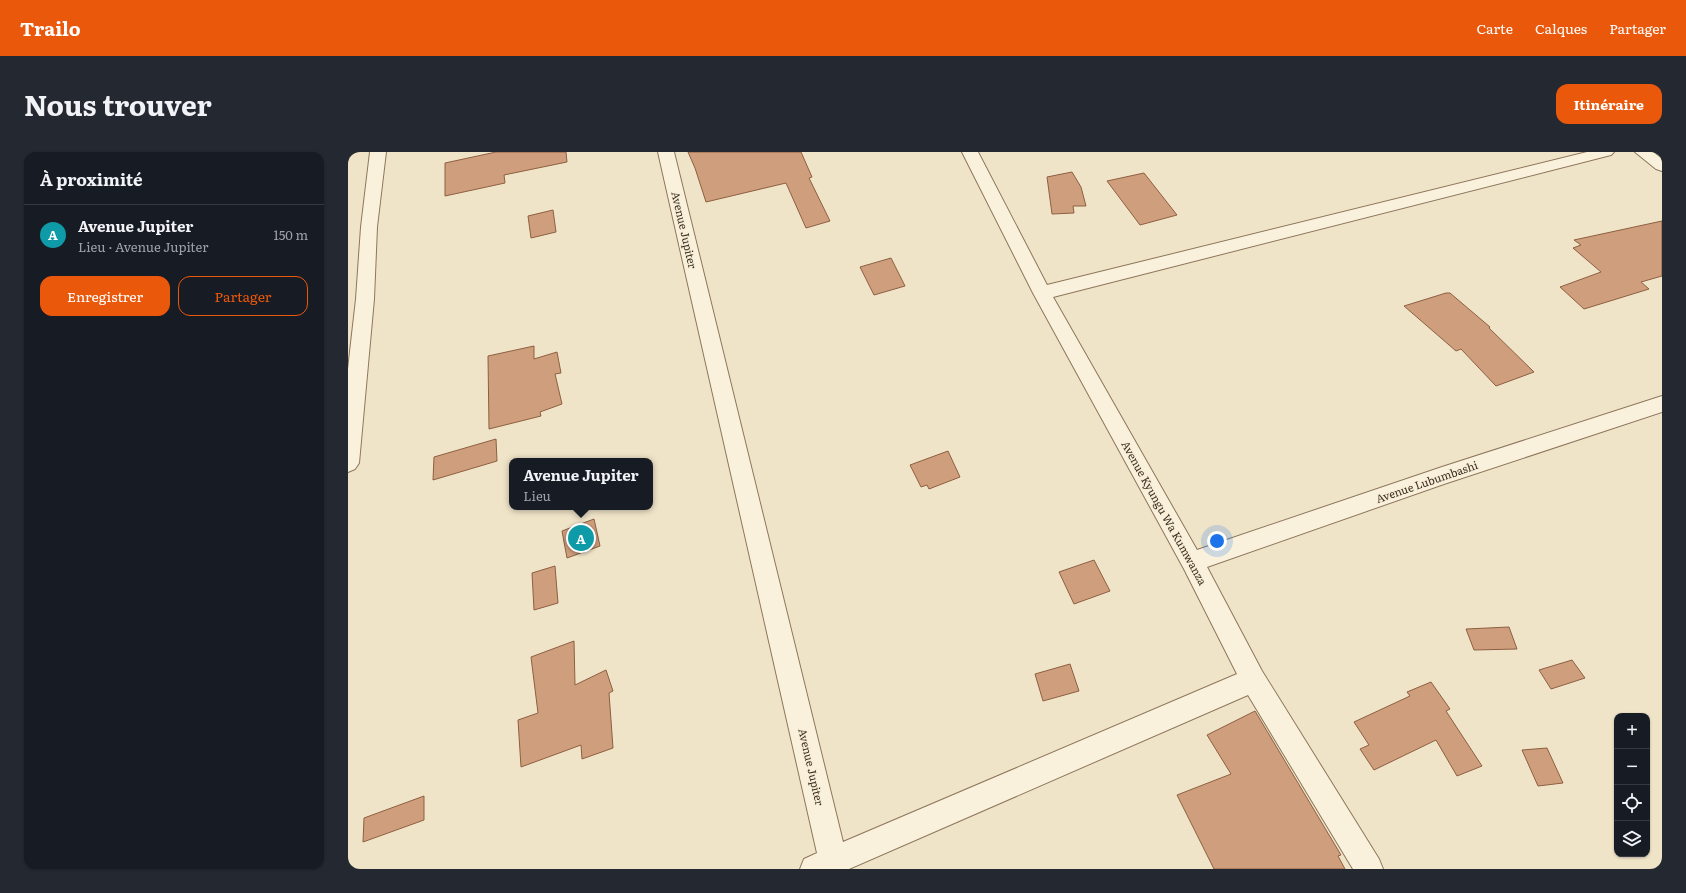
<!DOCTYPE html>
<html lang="fr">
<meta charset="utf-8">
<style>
:root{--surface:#171b24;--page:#242831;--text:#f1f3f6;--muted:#9ea1a6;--line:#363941;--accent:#ea580c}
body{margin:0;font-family:Literata,serif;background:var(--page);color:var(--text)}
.controls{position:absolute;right:12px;bottom:12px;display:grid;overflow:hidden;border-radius:8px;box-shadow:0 1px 3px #0004}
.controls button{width:36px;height:36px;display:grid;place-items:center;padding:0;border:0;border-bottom:1px solid var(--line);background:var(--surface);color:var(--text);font:20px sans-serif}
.you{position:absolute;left:869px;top:389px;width:14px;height:14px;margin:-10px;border:3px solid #fff;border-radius:50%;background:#1a73e8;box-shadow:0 0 0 6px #1a73e833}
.badge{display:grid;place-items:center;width:26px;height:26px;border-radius:50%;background:var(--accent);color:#fff;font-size:13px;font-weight:700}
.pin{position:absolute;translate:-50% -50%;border:2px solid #fff;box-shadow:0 1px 4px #0006}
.popup{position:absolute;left:161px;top:306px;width:144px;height:52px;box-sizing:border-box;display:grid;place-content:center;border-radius:8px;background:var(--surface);filter:drop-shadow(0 1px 3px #0005);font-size:13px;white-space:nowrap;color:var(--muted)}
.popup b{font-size:15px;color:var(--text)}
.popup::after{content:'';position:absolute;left:50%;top:100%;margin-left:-8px;border:8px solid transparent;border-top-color:var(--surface)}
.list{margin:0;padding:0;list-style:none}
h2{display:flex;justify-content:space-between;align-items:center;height:52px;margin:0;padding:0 16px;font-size:17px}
h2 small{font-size:13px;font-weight:400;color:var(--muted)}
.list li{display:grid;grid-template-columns:26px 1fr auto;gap:12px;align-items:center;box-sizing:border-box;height:60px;padding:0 16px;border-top:1px solid var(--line)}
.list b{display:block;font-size:15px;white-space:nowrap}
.list p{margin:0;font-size:13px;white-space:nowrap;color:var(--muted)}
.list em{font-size:13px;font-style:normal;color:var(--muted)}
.actions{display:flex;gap:8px;padding:12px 16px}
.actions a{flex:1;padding:9px 0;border:1px solid var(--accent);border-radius:12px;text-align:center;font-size:14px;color:var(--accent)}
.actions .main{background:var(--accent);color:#fff}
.icon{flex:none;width:22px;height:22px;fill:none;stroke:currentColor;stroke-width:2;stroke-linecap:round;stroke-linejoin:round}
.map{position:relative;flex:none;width:1314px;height:717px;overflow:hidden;border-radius:12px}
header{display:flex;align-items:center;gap:24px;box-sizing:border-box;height:56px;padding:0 20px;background:var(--accent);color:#fff}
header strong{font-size:19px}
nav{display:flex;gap:22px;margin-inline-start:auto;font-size:14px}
.intro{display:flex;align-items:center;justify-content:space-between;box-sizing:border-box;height:96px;padding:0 24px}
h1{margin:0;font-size:28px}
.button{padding:10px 18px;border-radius:12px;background:var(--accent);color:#fff;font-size:14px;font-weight:700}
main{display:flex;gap:24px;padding:0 24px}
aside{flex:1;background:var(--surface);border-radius:12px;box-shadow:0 1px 3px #0004}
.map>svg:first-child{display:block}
</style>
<header>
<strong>Trailo</strong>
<nav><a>Carte</a><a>Calques</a><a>Partager</a></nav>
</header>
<div class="intro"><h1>Nous trouver</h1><a class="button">Itinéraire</a></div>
<main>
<aside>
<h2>À proximité<small></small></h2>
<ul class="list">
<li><span class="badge" style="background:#0f9aa8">A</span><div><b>Avenue Jupiter</b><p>Lieu · Avenue Jupiter</p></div><em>150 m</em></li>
</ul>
<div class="actions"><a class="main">Enregistrer</a><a>Partager</a></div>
</aside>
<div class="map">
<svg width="1314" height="717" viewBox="0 0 1314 717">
<rect width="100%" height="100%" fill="#f0e4c8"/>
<path fill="#cf9f7d" stroke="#8d5f41" d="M 148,0 L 218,0 L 219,10 L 156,23 L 157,31 L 97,44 L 97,11 Z
M 340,0 L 453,0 L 464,25 L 461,26 L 482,69 L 458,76 L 438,31 L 358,50 L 347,16 Z
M 724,20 L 733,35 L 738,54 L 725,54 L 726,61 L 704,62 L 699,25 Z
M 796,21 L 829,63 L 792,73 L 759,29 Z
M 205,58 L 208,80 L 183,86 L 180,64 Z
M 1314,69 L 1314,124 L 1293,130 L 1301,137 L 1236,157 L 1212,135 L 1253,120 L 1225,96 L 1233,93 L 1226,88 Z
M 543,106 L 557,134 L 526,143 L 512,115 Z
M 1098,141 L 1102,141 L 1142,175 L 1141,176 L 1186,220 L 1148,234 L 1113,197 L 1108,199 L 1056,154 Z
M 186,194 L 186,207 L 209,200 L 213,221 L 207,222 L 214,252 L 192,260 L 193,264 L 141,277 L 140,204 Z
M 148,287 L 149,309 L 85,328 L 86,305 Z
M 600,299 L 612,325 L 581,337 L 579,333 L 573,335 L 562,313 Z
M 246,367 L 252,394 L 219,406 L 214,379 Z
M 746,408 L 762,439 L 726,452 L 711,420 Z
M 207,414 L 210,451 L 186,458 L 184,421 Z
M 1161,475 L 1169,497 L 1126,498 L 1118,477 Z
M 226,489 L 227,533 L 258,518 L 265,539 L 261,541 L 265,596 L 234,607 L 233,593 L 173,615 L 170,568 L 190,561 L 183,505 Z
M 1224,508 L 1237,526 L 1203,537 L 1191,518 Z
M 722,512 L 731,539 L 695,549 L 687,522 Z
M 1083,530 L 1102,557 L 1098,559 L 1134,614 L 1109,624 L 1088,588 L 1026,618 L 1012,597 L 1021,593 L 1006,570 L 1062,544 L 1059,540 Z
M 907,559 L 993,703 L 990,704 L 997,717 L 866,717 L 829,643 L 883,622 L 859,583 Z
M 1199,596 L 1215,631 L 1190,634 L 1174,598 Z
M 76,644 L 76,668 L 15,690 L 16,666 Z"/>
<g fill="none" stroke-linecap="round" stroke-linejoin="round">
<defs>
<path id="minor" d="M 22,0 L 38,0 L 29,75 L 26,147 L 11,311 L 7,317 L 0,320 L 0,217 L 8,147 L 13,75 Z
M 310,0 L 326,0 L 495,690 L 889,522 L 836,417 L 685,141 L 614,0 L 630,0 L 699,133 L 1239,0 L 1266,0 L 1263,3 L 705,145 L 849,398 L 1094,315 L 1314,244 L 1314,260 L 1096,332 L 859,415 L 914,519 L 1031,707 L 1035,717 L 1005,717 L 900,543 L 501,717 L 452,717 L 456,707 L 469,701 Z
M 1287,0 L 1305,0 L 1314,7 L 1314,19 L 1308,17 Z"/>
</defs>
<use href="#minor" stroke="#8d765c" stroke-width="2"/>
<use href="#minor" fill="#faf1dc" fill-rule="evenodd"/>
</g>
<g text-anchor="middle" stroke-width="3" stroke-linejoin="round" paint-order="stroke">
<g font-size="11" fill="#3d2e20" stroke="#f7eed8">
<text transform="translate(336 78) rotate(77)" y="4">Avenue Jupiter</text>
<text transform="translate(1079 330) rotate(-19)" y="4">Avenue Lubumbashi</text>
<text transform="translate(816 361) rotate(61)" y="4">Avenue Kyungu Wa Kumwanza</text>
<text transform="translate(463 615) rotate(77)" y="4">Avenue Jupiter</text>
</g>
</g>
</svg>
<div class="controls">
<button>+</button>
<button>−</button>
<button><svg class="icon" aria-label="locate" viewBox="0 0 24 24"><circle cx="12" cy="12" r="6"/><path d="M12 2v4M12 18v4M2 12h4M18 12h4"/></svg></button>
<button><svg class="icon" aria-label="layers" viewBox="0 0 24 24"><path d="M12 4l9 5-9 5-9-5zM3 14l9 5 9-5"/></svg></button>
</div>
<div class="you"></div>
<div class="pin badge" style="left:233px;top:386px;background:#0f9aa8">A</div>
<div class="popup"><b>Avenue Jupiter</b>Lieu</div>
</div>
</main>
